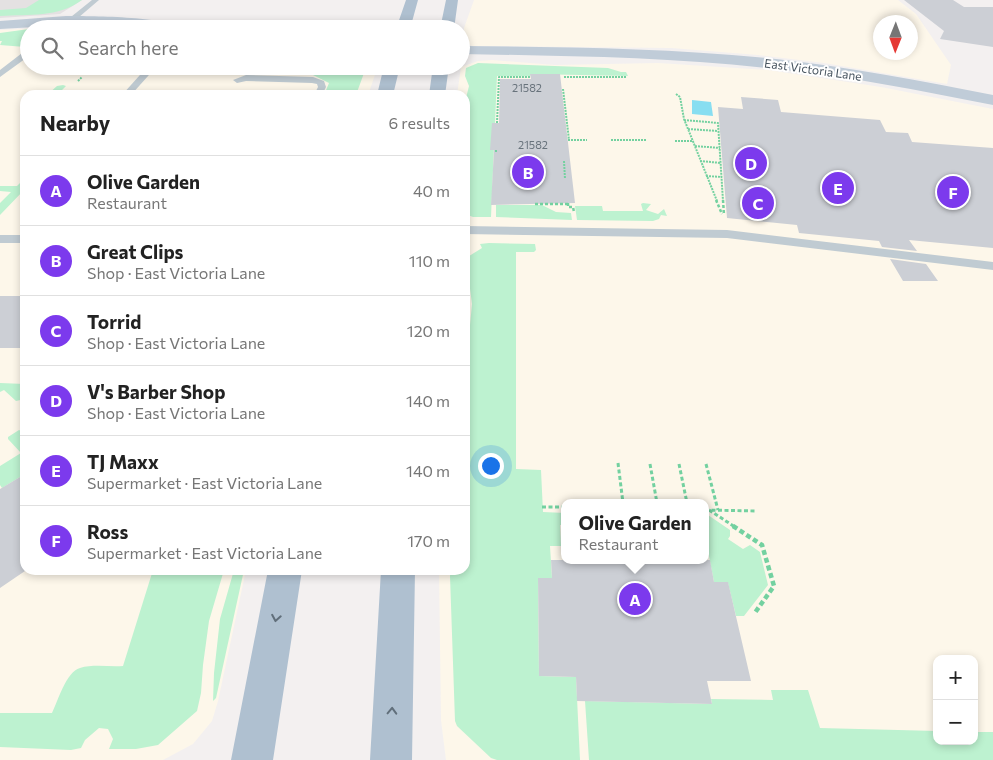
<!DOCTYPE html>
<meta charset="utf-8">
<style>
:root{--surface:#fff;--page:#f2f2f2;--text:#222;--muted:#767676;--line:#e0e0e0;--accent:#7c3aed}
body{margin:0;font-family:Commissioner,sans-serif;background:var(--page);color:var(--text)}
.controls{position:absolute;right:15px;bottom:15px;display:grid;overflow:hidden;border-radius:10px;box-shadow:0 2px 8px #0003}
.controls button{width:45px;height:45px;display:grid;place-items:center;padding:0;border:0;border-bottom:1px solid var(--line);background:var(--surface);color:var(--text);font:25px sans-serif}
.compass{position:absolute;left:873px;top:15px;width:45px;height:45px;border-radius:50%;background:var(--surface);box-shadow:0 2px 8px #0003;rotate:181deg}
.you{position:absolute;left:490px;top:465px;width:18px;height:18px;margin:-12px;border:4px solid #fff;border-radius:50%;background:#1a73e8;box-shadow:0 0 0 8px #1a73e833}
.badge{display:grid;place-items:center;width:32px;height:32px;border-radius:50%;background:var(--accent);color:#fff;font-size:16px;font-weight:700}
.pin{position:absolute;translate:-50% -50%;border:2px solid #fff;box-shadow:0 1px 5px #0006}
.popup{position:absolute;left:561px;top:499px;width:148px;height:65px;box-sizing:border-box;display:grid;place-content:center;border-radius:10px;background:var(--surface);filter:drop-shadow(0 1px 4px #0005);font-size:16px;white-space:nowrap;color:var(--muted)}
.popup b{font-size:19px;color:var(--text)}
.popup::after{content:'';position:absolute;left:50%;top:100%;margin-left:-10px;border:10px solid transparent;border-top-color:var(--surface)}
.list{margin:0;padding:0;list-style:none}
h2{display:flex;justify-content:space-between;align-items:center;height:65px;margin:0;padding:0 20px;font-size:21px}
h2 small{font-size:16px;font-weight:400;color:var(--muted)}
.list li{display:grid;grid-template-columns:32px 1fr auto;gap:15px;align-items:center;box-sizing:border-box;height:70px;padding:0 20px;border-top:1px solid var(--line)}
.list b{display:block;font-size:19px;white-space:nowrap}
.list p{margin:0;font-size:16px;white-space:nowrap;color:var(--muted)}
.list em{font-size:16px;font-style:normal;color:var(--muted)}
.icon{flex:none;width:28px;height:28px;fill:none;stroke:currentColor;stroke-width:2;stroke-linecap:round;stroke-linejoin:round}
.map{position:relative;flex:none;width:993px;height:760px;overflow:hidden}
.search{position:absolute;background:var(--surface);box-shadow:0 2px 8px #0003;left:20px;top:20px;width:450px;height:55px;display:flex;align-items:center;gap:12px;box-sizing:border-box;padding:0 18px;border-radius:28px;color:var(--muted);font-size:19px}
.panel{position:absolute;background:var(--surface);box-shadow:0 2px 8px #0003;left:20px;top:90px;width:450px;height:485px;border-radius:15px}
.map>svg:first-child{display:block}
</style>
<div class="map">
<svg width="993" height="760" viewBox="0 0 993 760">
<rect width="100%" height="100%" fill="#f3f0f0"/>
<path fill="#fdf7ea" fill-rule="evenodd" d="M 474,0 L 898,0 L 916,14 L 951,65 L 947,84 L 824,63 L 758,55 L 671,48 L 473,46 L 468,45 L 463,40 L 464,28 ZM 880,22 L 910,22 L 910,52 L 880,52 Z
M 77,26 L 121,29 L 29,29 L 29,66 L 376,66 L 377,69 L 368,95 L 25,95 L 25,570 L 246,570 L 218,701 L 212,721 L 193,744 L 163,760 L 0,760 L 0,30 Z
M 492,60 L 555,65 L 658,63 L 768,70 L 881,87 L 993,109 L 993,760 L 446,760 L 441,720 L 439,570 L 465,570 L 465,95 L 457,95 L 461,67 L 478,61 ZM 565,503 L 705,503 L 705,560 L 565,560 ZM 937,659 L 974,659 L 974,741 L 937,741 Z"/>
<path fill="#e4e1e2" d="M 0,0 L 82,0 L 60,14 L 0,18 Z"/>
<path fill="#bdf2d0" d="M 39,0 L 82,0 C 58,18 29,14 0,16 L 0,10 L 26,8 Z
M 29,29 L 29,44 L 25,47 L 0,45 L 2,41 L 0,41 L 0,33 Z
M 478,63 L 608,68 L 621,72 L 626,72 L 628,76 L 531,74 L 530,76 L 497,76 L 491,217 L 473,217 L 465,214 L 465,102 L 469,86 L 465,76 L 466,68 Z
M 230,66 L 367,66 L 370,67 L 364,73 L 356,95 L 324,95 L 329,83 L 313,75 L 245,70 Z
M 63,85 L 66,86 L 60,92 L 107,92 L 104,95 L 47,95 L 57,86 Z
M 25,178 L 25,189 L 0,215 L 0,203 L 11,192 L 0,191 L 0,186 L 17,186 Z
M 643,203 L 651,204 L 646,210 L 658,214 L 664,209 L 667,216 L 661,215 L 659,219 L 653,221 L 577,220 L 575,206 L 602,206 L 603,211 L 643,211 L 641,204 Z
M 496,205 L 542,205 L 556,212 L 571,213 L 572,220 L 496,217 Z
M 489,243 L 535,244 L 536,250 L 534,252 L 516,252 L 516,469 L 541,470 L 543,512 L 565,513 L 565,525 L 560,525 L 561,546 L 550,546 L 552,578 L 538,578 L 539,676 L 576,677 L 580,760 L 497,760 L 491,758 L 457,726 L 455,721 L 450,576 L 451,570 L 465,570 L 465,349 L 470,325 L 472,304 L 466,258 L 482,248 L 480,244 Z
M 0,383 L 25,384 L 25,399 L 16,401 L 4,390 L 0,392 Z
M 19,430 L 25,433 L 25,474 L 2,488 L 0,485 L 0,466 L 21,453 L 8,439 L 8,437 Z
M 705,515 L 708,515 L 730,530 L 730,536 L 728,539 L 743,549 L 750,545 L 760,552 L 768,585 L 744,616 L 736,616 L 728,583 L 714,582 L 707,546 L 705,546 Z
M 153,570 L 224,570 L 209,621 L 203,665 L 201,693 L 197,711 L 158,745 L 136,749 L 109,749 L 113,739 L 108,729 L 99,728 L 85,740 L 81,748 L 71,750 L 0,747 L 0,713 L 52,713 C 58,701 66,672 80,668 C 93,664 109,667 123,666 Z
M 234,570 L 244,570 L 216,698 L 213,701 L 214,673 L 220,619 Z
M 771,690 L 808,690 L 820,728 L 937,731 L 937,741 L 974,741 L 974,732 L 993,732 L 993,760 L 589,760 L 585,701 L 712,704 L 711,699 L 773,700 Z"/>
<path fill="#88def1" d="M 692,100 L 711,102 L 713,116 L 692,114 Z"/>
<path fill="#cccfd5" d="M 904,0 L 953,0 L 964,7 L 993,7 L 993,47 L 940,39 L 944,31 Z
M 530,74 L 560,74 L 575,203 L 491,205 L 494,150 L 490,150 L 492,123 L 499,123 L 500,79 L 531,79 Z
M 741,97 L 778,100 L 781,112 L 880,120 L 886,132 L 908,133 L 912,142 L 993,148 L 993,248 L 909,240 L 917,251 L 882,247 L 879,241 L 799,233 L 797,225 L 727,218 L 718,107 L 743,109 Z
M 890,259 L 926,264 L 938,281 L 903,281 Z
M 0,296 L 25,296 L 25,348 L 0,348 Z
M 25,474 L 25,571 L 0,588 L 0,489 Z
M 551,560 L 710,560 L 714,582 L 728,582 L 751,681 L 707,681 L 712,704 L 577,701 L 576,677 L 539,676 L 538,578 L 552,578 Z"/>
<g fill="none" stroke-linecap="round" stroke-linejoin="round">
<path stroke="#73d1a0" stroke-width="2" stroke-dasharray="2 1" stroke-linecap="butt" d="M 564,77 L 626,77
M 78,81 L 82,77
M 563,89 L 569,140
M 676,94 L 680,97 L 684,119 L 717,201
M 684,120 L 718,123 L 723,201
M 497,123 L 499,77 L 530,77
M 688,129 L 718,131
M 568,140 L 587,140
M 611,140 L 646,140
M 675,141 L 693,141
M 695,146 L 720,148
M 496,150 L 496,153
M 564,161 L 565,179
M 700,161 L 721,163
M 706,176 L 722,177"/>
<path stroke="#73d1a0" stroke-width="2.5" stroke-dasharray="3 2" stroke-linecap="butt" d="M 716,200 L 722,214
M 723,200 L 724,215
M 568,203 L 568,207 L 573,207 L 574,212
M 535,204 L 568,204"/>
<path stroke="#73d1a0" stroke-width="3" stroke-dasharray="4 2.5" stroke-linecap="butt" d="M 618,463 L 623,503
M 650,464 L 657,503
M 679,464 L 687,503
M 706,464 L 718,510
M 542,507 L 565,507
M 705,510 L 757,511
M 709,510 L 735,527"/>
<path stroke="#73d1a0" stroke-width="4.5" stroke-dasharray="5 3" stroke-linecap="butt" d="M 733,526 L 762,545 L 774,586 L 754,614"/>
<path fill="#c0cbd2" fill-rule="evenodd" d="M 92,0 L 99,0 L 65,29 L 56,29 Z
M 26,50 L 29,50 L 29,56 L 0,77 L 0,70 Z
M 148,66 L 157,66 L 131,95 L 122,95 Z
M 246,75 L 313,77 L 324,81 L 326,87 L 322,95 L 314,95 L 318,87 L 317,84 L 312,83 L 246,81 L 237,83 L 233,80 Z
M 465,226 L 727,230 L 993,262 L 993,270 L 727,238 L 465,234 Z
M 0,235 L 25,235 L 25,243 L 0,243 Z"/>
<path fill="#c0ccd8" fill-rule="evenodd" d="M 66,16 C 85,16 170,16 181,29 L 149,29 L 87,24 L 0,29 L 0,21 Z
M 461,46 C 566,47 671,48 776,59 C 849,67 921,81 993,95 L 993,105 C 921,91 849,76 776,69 C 671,57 566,56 461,54 Z"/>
<path fill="#afc0d0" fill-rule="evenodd" d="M 406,0 L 418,0 L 410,29 L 396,29 Z
M 446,0 L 458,0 L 454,29 L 440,29 Z
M 384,66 L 400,66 L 393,95 L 377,95 Z
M 433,66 L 449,66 L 445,95 L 429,95 Z
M 268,570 L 302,570 L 273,760 L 231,760 Z
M 381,570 L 415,570 L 412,760 L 370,760 Z"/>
</g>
<defs><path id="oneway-chevron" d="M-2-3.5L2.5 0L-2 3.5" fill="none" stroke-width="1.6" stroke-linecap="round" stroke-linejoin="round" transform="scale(1.25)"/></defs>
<g stroke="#616f7b">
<use href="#oneway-chevron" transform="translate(276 618) rotate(100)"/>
<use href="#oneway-chevron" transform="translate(392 711) rotate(-88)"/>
</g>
<g text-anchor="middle" stroke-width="4" stroke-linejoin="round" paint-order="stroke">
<g font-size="11" fill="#68737c">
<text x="527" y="92">21582</text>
<text x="533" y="149">21582</text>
</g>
<g font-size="12" fill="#47545f" stroke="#fff">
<text transform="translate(813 70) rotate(8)" y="4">East Victoria Lane</text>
</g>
</g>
</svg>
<div class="controls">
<button>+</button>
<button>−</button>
</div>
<svg class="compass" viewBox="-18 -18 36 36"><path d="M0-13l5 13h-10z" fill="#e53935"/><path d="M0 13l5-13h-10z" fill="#767676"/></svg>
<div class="you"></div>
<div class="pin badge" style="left:635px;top:599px">A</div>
<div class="popup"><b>Olive Garden</b>Restaurant</div>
<div class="pin badge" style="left:528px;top:172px">B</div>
<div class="pin badge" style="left:758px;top:203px">C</div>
<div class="pin badge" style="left:751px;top:163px">D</div>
<div class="pin badge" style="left:838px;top:188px">E</div>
<div class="pin badge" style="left:953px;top:192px">F</div>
<div class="search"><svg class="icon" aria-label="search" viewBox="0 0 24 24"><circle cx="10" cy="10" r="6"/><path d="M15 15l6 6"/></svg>Search here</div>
<section class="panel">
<h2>Nearby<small>6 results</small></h2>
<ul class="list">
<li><span class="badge">A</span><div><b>Olive Garden</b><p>Restaurant</p></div><em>40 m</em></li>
<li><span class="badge">B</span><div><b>Great Clips</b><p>Shop · East Victoria Lane</p></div><em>110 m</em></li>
<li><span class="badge">C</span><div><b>Torrid</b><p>Shop · East Victoria Lane</p></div><em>120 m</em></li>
<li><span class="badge">D</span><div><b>V's Barber Shop</b><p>Shop · East Victoria Lane</p></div><em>140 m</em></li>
<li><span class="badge">E</span><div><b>TJ Maxx</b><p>Supermarket · East Victoria Lane</p></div><em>140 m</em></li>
<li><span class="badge">F</span><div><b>Ross</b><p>Supermarket · East Victoria Lane</p></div><em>170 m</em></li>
</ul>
</section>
</div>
